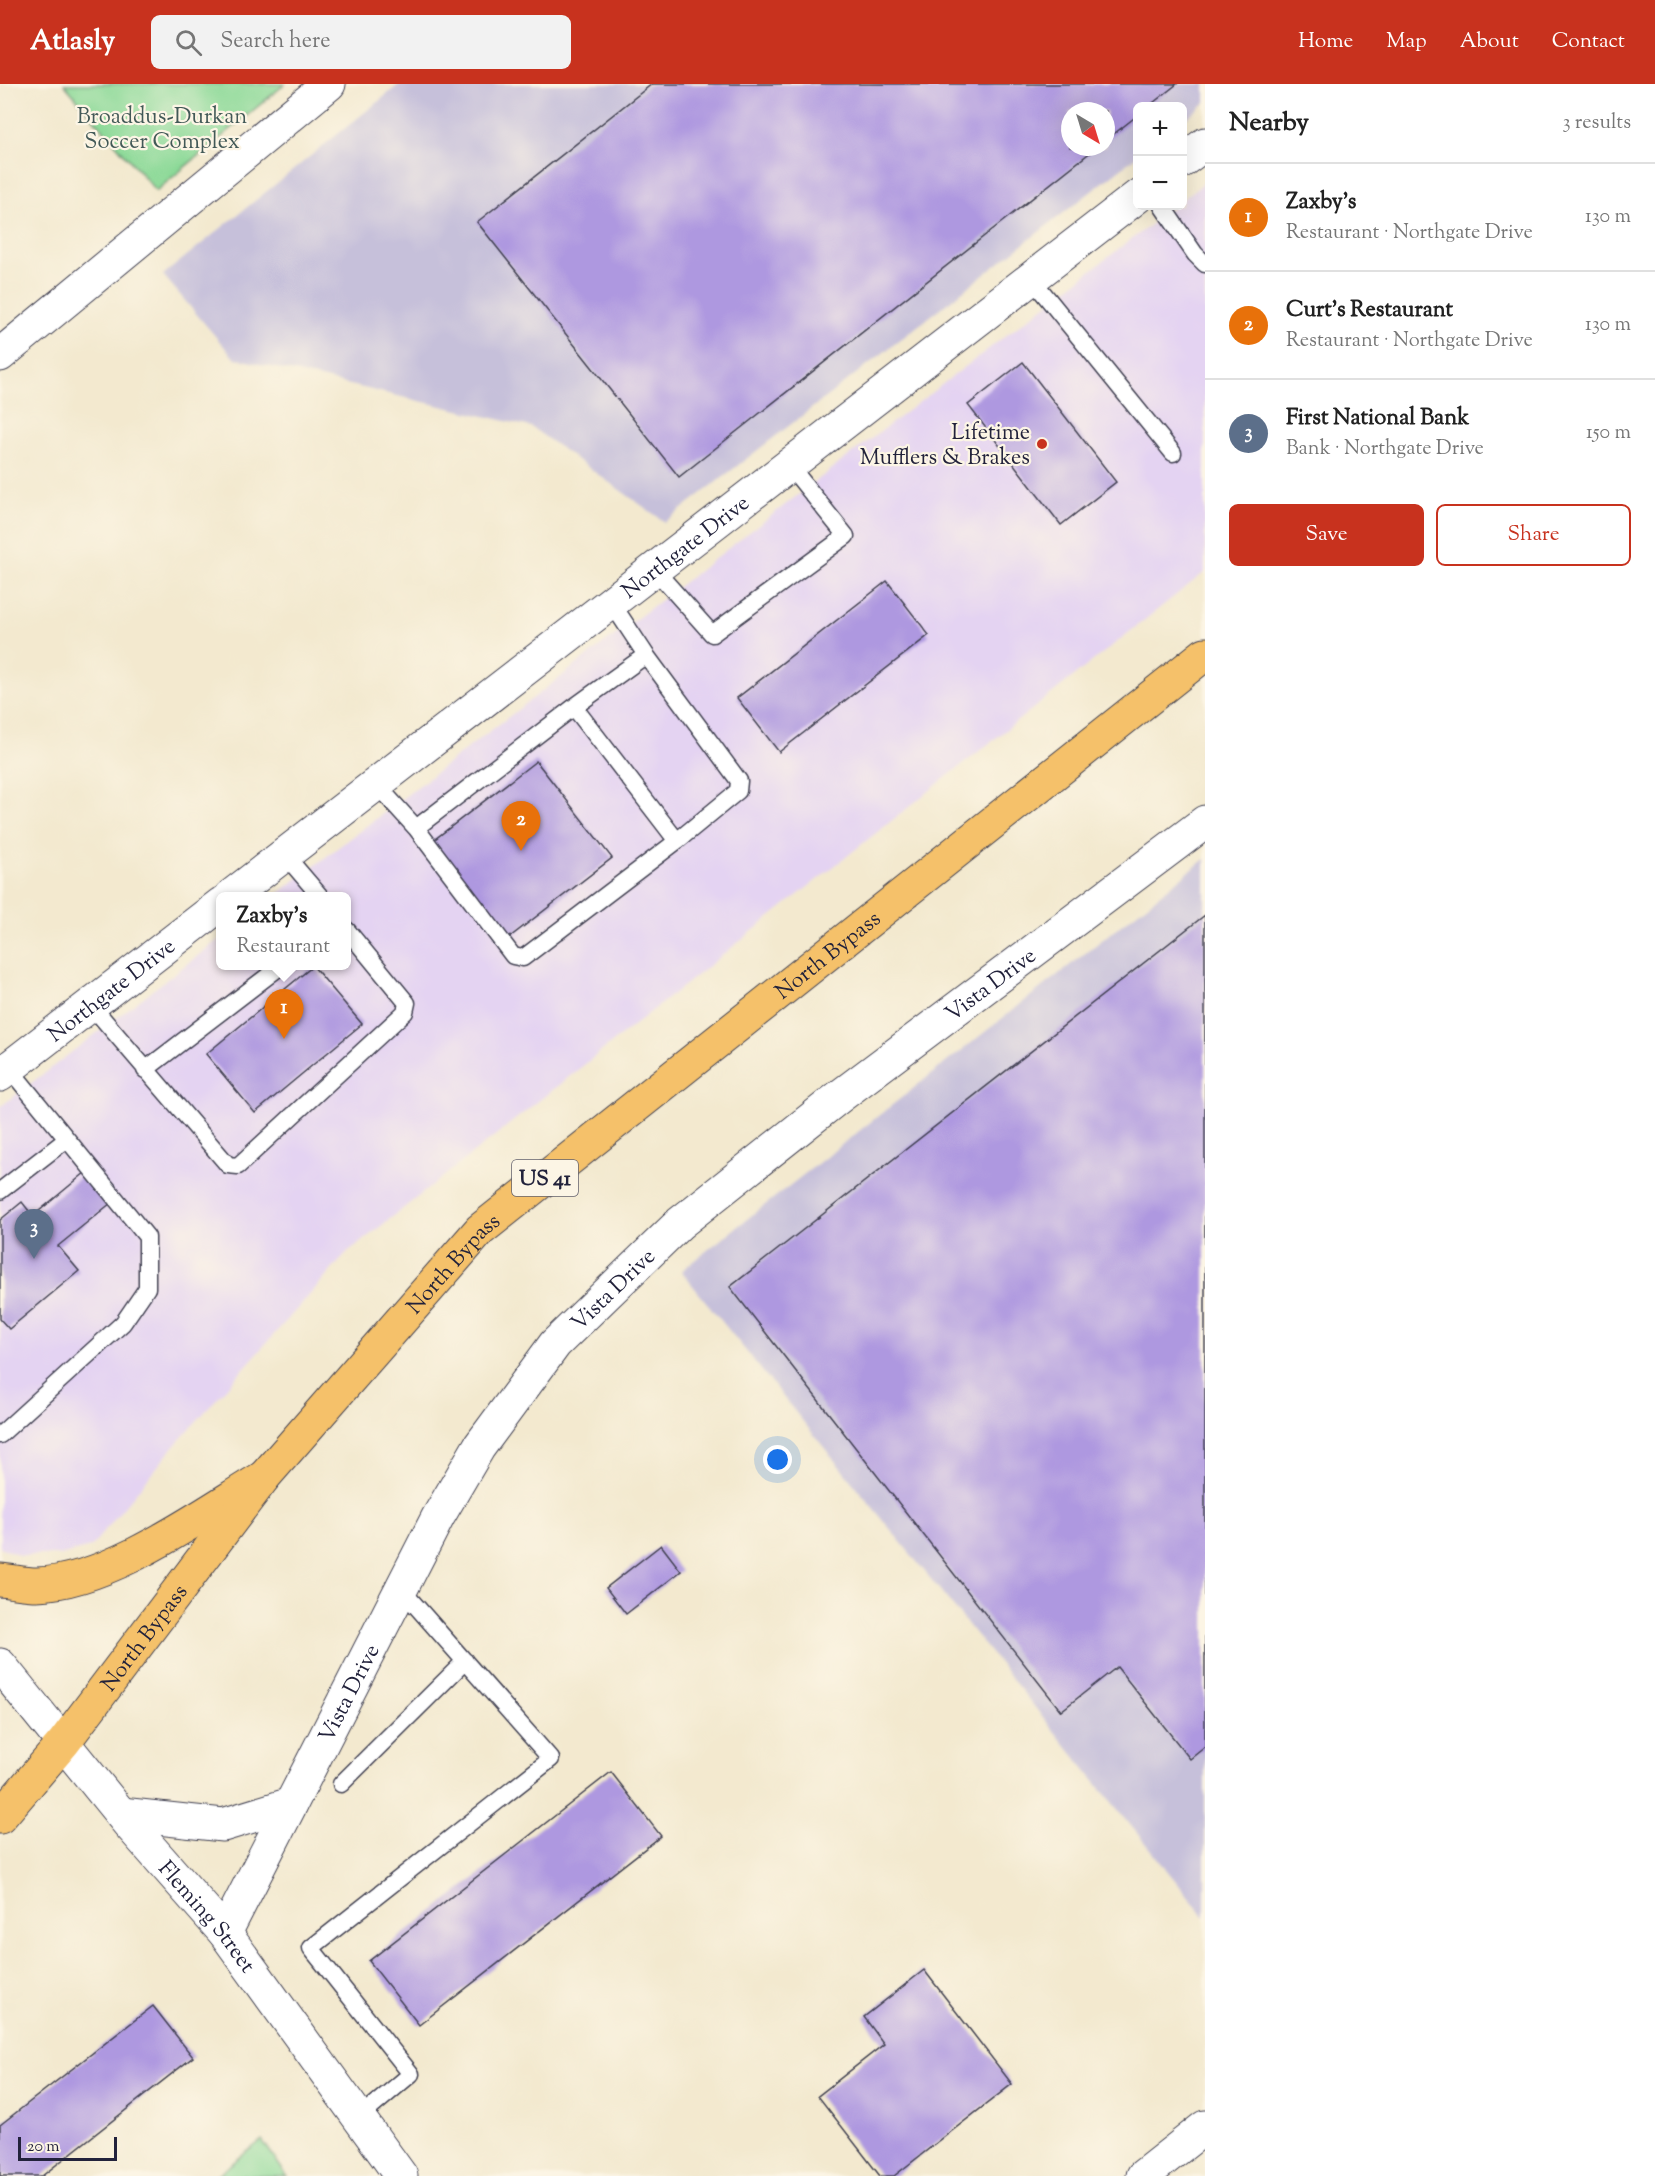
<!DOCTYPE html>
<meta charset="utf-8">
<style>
:root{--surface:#fff;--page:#f2f2f2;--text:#222;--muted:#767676;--line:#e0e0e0;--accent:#c8321e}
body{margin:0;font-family:"Sorts Mill Goudy",serif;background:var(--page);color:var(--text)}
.controls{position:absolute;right:18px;top:18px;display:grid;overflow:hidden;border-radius:9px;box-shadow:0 6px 24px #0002}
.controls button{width:54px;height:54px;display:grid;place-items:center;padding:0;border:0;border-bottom:2px solid var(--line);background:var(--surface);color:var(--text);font:30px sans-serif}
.compass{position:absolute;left:1061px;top:18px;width:54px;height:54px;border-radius:50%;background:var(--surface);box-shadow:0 6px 24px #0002;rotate:142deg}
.scale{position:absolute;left:18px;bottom:15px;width:99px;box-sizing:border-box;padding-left:6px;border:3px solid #22223b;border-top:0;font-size:16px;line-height:21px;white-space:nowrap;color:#22223b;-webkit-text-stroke:4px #fcf5e5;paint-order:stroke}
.you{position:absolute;left:778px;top:1376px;width:21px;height:21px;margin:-15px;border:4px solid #fff;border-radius:50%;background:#1a73e8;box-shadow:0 0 0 9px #1a73e833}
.badge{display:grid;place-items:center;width:39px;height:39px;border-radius:50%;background:var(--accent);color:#fff;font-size:20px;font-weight:700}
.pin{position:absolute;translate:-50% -50px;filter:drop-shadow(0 2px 3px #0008)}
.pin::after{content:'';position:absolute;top:32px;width:21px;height:18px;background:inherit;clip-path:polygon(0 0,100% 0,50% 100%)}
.popup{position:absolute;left:216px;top:808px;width:135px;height:78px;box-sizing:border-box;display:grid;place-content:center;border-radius:9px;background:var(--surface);filter:drop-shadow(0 2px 4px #0005);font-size:20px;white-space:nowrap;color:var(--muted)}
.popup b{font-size:22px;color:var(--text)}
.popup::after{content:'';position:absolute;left:50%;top:100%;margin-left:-12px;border:12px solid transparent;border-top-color:var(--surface)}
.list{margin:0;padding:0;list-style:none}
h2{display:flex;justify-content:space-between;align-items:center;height:78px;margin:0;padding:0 24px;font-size:26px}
h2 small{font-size:20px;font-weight:400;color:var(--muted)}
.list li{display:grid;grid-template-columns:39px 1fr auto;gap:18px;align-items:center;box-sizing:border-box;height:108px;padding:0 24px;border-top:2px solid var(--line)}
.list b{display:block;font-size:22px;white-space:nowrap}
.list p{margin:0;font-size:20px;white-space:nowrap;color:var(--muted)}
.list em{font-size:20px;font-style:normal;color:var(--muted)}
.actions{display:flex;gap:12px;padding:18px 24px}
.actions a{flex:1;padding:14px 0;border:2px solid var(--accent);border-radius:9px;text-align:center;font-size:21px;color:var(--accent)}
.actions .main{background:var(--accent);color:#fff}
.icon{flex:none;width:33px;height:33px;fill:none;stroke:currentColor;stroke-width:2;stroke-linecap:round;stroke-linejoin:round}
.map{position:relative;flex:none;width:1205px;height:2092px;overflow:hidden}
header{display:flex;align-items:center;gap:36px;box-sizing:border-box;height:84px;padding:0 30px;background:var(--accent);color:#fff}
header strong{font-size:28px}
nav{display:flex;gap:33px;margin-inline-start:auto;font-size:21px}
.search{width:420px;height:54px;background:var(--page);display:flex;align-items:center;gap:15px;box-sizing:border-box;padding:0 21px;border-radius:9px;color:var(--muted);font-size:22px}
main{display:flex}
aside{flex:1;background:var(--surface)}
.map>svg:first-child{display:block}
</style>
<header>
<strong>Atlasly</strong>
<div class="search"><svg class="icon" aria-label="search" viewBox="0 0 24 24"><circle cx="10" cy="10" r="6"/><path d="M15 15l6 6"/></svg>Search here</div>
<nav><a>Home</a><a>Map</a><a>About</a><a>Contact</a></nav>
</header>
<main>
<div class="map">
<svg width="1205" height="2092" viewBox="0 0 1205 2092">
<rect width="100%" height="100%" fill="#fcf5e5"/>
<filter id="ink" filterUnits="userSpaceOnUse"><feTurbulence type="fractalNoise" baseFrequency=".0167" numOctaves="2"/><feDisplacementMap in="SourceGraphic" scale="12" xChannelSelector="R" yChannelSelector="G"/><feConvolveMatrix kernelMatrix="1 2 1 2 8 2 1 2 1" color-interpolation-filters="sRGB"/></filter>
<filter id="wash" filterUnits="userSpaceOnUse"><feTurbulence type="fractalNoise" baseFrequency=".008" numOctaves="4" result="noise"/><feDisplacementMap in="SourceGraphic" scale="24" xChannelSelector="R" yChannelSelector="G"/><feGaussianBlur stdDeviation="1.35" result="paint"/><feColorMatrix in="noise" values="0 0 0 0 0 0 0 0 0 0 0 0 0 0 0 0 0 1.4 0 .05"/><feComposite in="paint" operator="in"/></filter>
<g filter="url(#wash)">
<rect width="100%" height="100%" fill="#f3e9cf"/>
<path fill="#e4d3f2" d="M 1205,98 L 1205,488 L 347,1169 L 176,1360 L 91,1463 L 61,1471 L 20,1471 L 0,1463 L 0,1023 L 221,854 L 221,882 L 347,882 L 347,812 L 275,812 L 1175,122 L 1182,122 L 1183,115 Z"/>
<path fill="#c6c0da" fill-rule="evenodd" d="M 400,0 L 1205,0 L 1205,19 L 1183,37 L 1182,22 L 1138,22 L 1137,72 L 665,438 L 531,343 L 234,274 L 163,191 ZM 1070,27 L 1106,27 L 1106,63 L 1070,63 Z
M 1205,775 L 1205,1833 L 681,1187 Z"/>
<path fill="#8bd997" stroke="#567e69" stroke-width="1.5" d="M 64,0 L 285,0 L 156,107 Z
M 262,2056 L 287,2092 L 216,2092 Z"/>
<g id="blocks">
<path fill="#ae98e0" d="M 652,0 L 1177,0 L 1149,22 L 1138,22 L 1138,31 L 1106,56 L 1106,27 L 1070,27 L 1070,63 L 1097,63 L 679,393 L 477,138 Z
M 1023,278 L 1116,398 L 1061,441 L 968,321 Z
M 887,497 L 929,551 L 779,668 L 737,614 Z
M 536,677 L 612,774 L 506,856 L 430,759 Z
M 1205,831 L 1205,1663 L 1190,1675 L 1117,1583 L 1061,1627 L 730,1203 Z
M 313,882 L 362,940 L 255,1029 L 206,970 Z
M 86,1088 L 111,1119 L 58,1162 L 79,1187 L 9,1245 L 0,1235 L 0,1136 L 22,1118 L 33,1132 Z
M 661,1461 L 681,1487 L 626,1530 L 606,1504 Z
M 611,1688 L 661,1752 L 419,1941 L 369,1877 Z
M 924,1886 L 1012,2000 L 894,2092 L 880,2092 L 818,2012 L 884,1960 L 864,1933 Z
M 153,1922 L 193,1973 L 42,2092 L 0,2092 L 0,2041 Z"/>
</g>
</g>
<g filter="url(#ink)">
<use href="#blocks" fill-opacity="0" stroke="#414051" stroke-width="1.5"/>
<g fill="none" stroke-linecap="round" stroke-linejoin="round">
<defs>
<path id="service" d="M 1162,122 L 1195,170 L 1205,180
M 1031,194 L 1173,369
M 654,485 L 712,550 L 846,452 L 789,381
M 574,623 L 677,757
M 376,700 L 416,744 L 513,872 L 523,874 L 677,757 L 738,707 L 739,697 L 646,571 L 611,518
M 416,744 L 574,623 L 646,571
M 285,771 L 320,812
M 91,921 L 228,1081 L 238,1082 L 405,928 L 407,919 L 347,846
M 145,986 L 281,882
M 0,1107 L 67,1055
M 0,1351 L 123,1239 L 147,1204 L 147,1153 L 9,984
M 341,1700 L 465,1577
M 360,2033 L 411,1990 L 311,1864 L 551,1675 L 401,1505"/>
<g id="minor">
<path d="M 1182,77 L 1205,60"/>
<path d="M 0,271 L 329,0"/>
<path id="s1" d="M 231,812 L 1138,112"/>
<path id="s2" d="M 0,991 L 221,820"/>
<path d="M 121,1730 L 223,1741 L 291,1720"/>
<path id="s3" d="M 225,1849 L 438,1433 L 479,1363 L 555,1260 L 680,1139 L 839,1013 L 1205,738"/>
<path d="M 1143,2092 L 1205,2043"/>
</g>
<g id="tertiary">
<path id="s4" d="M 0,1581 L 129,1740 L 225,1849 L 401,2092"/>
</g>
<path id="primary" d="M 0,1496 C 12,1497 25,1500 37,1500 C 110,1498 201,1431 264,1393"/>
<g id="trunk">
<path id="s5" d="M 0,1733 L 64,1658 L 264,1393 L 480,1146 L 1205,570"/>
</g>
</defs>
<use href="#service" stroke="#414051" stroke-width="19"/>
<use href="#minor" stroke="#414051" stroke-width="35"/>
<use href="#tertiary" stroke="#414051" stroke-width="35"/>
<use href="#primary" stroke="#414051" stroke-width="35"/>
<use href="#trunk" stroke="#414051" stroke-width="35"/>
<use href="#service" stroke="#fff" stroke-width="16"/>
<use href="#minor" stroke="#fff" stroke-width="33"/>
<use href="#tertiary" stroke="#fff" stroke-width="33"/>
<use href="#primary" stroke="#f5c16b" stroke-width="33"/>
<use href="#trunk" stroke="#f5c16b" stroke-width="33"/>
</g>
</g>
<circle fill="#c8321e" stroke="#fcf5e5" stroke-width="2" cx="1042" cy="360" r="6"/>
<g text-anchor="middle" stroke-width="4.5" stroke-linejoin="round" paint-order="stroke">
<rect fill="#fcf5e5" stroke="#63616e" stroke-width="1.5" x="512" y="1076" width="66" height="36" rx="4.5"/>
<g font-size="21" font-weight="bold" fill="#22223b">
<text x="545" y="1101">US 41</text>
</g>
<g font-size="22" fill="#425957" stroke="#fcf5e5">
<text x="162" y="39">Broaddus-Durkan<tspan x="162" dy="25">Soccer Complex</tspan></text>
</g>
<g font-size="22" fill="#22223b" stroke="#fcf5e5" text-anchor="end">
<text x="1030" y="355">Lifetime<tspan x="1030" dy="25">Mufflers &amp; Brakes</tspan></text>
</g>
<g font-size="22" fill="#22223b" stroke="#fcf5e5">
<text dy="8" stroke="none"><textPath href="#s1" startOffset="573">Northgate Drive</textPath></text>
<text dy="8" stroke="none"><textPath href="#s5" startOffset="1202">North Bypass</textPath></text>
<text dy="8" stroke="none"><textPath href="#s3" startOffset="1242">Vista Drive</textPath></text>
<text dy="8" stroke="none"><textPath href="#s2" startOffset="140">Northgate Drive</textPath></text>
<text dy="8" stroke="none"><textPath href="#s5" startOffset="716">North Bypass</textPath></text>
<text dy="8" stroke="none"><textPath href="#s3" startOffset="756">Vista Drive</textPath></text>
<text dy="8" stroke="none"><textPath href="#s5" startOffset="230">North Bypass</textPath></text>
<text dy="8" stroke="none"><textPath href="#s3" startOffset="270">Vista Drive</textPath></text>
<text dy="8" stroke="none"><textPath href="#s4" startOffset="326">Fleming Street</textPath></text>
</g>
</g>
</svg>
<div class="controls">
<button>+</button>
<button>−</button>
</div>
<svg class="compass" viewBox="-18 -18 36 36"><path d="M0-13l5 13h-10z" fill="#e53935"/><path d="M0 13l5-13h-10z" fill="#767676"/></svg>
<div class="scale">20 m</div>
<div class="you"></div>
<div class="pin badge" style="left:284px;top:955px;background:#e8710a">1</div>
<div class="popup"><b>Zaxby's</b>Restaurant</div>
<div class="pin badge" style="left:521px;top:767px;background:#e8710a">2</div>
<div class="pin badge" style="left:34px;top:1175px;background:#5c6f8a">3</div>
</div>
<aside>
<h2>Nearby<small>3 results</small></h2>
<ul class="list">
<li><span class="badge" style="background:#e8710a">1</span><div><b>Zaxby's</b><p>Restaurant · Northgate Drive</p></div><em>130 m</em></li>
<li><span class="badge" style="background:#e8710a">2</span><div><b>Curt's Restaurant</b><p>Restaurant · Northgate Drive</p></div><em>130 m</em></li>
<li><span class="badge" style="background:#5c6f8a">3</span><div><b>First National Bank</b><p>Bank · Northgate Drive</p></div><em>150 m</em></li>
</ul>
<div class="actions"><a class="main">Save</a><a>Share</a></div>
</aside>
</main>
